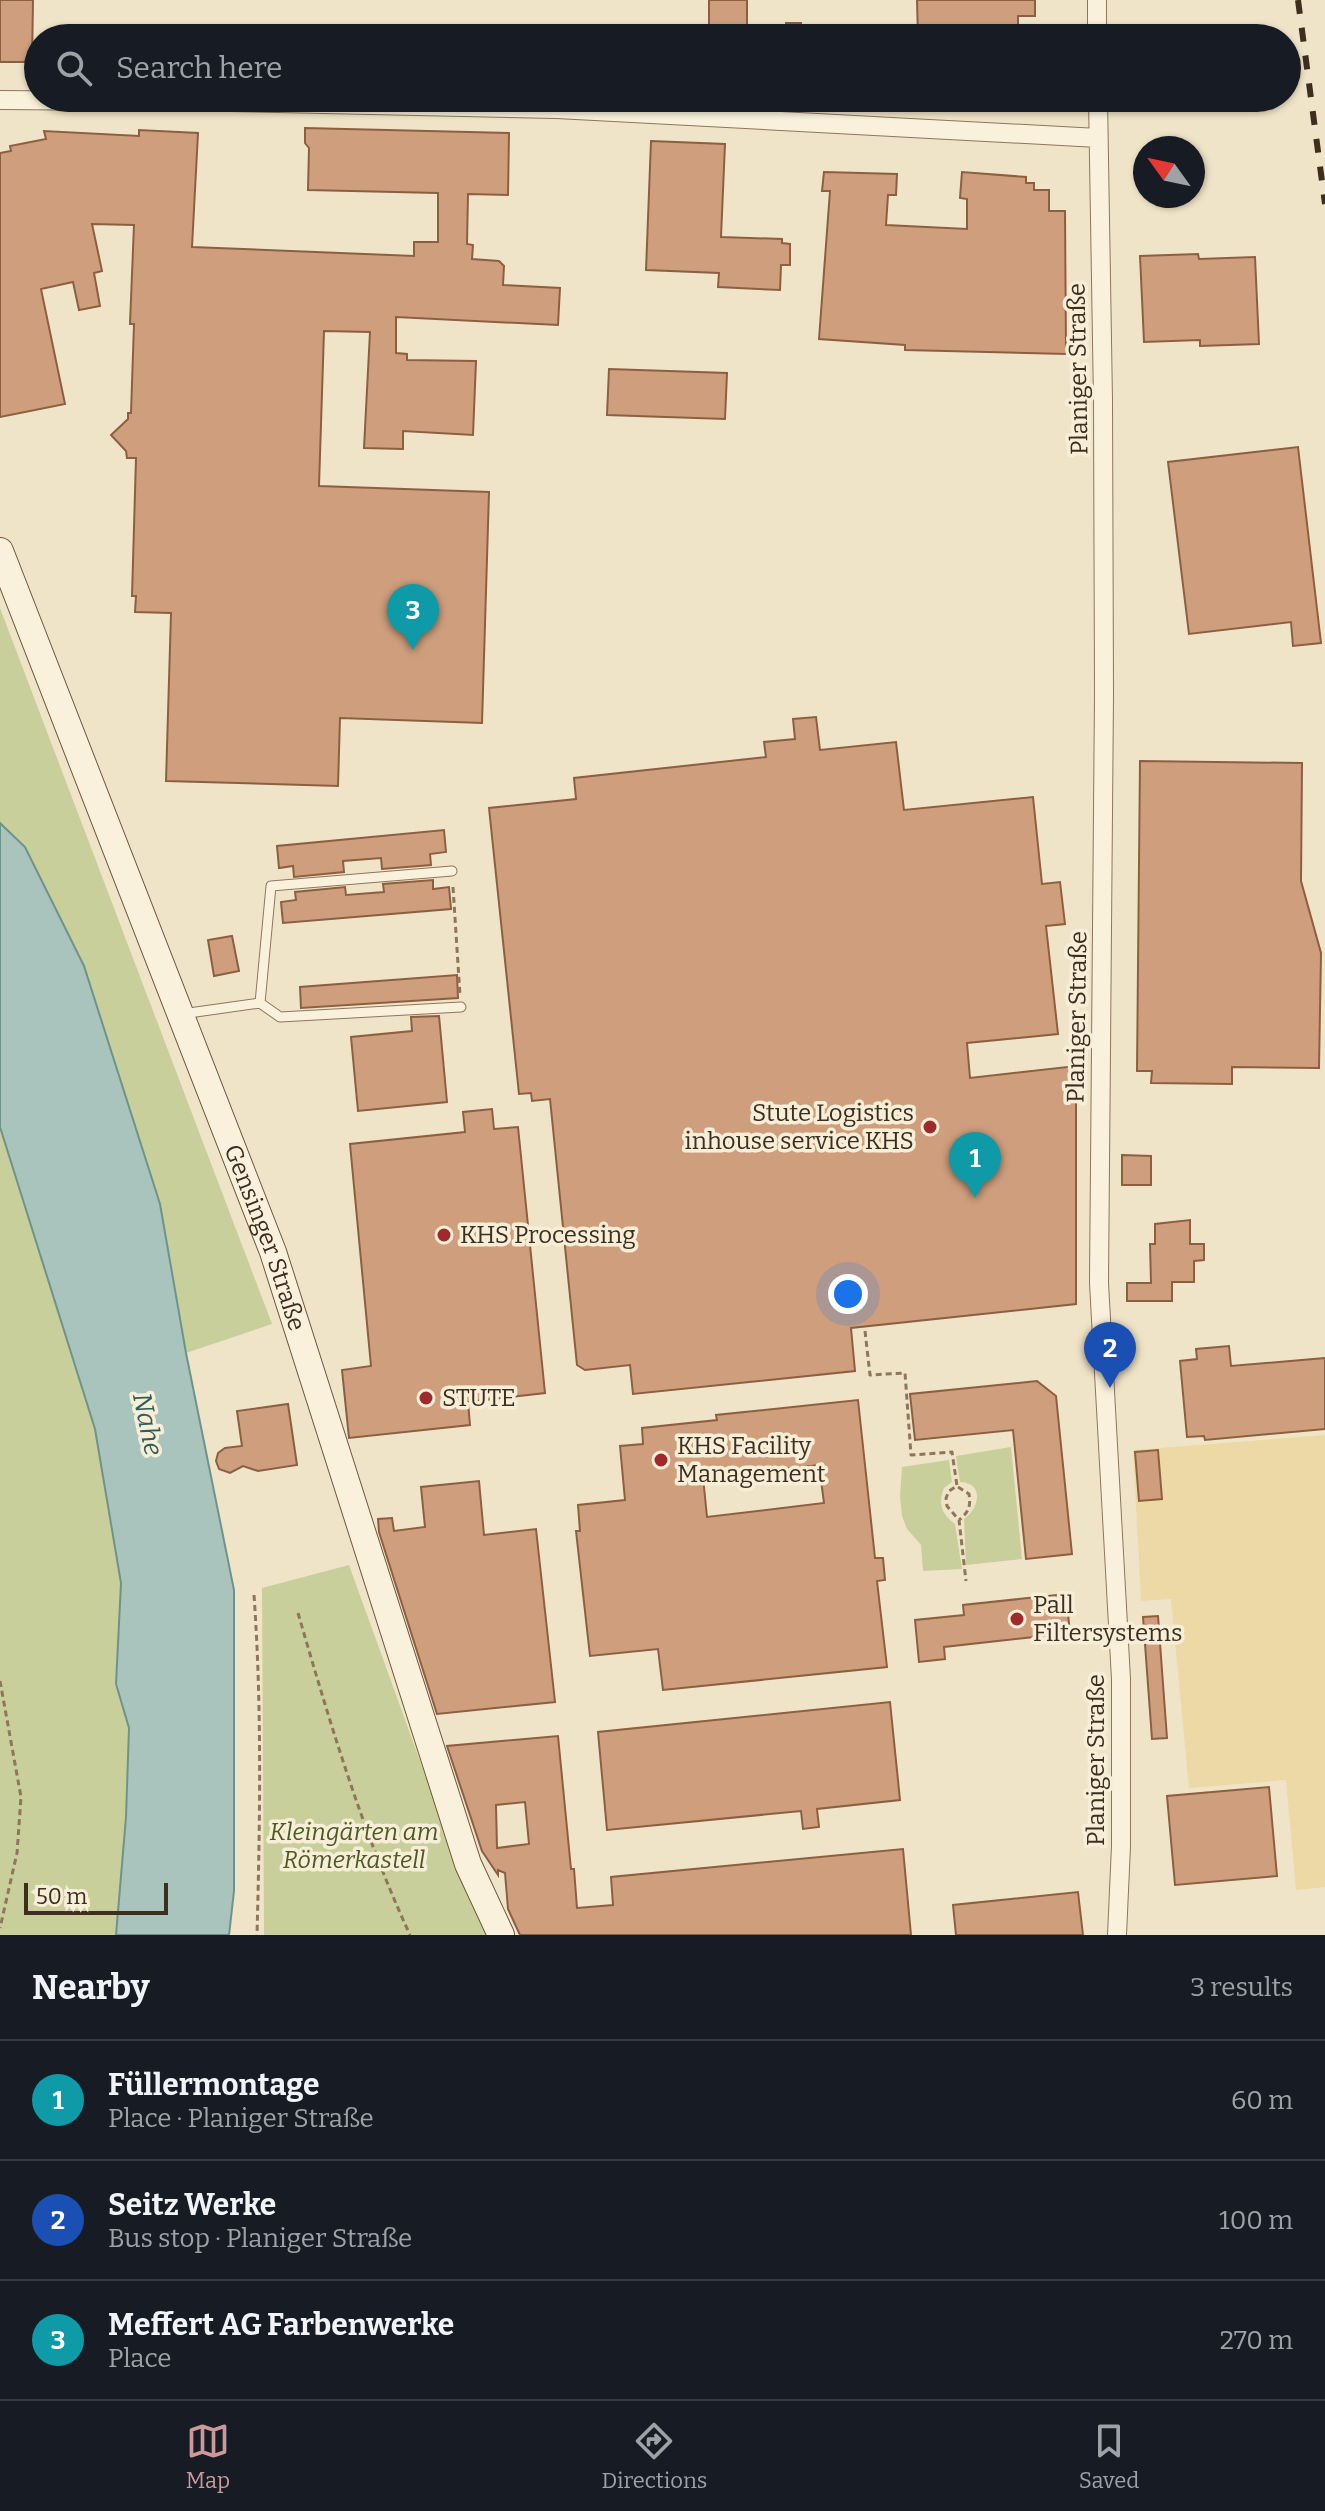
<!DOCTYPE html>
<meta charset="utf-8">
<style>
:root{--surface:#171b24;--page:#242831;--text:#f1f3f6;--muted:#9ea1a6;--line:#363941;--accent:#cc999b}
body{margin:0;font-family:Bitter,serif;background:var(--page);color:var(--text)}
.compass{position:absolute;left:1133px;top:136px;width:72px;height:72px;border-radius:50%;background:var(--surface);box-shadow:0 2px 6px #0004;rotate:303deg}
.scale{position:absolute;left:24px;bottom:20px;width:144px;box-sizing:border-box;padding-left:8px;border:4px solid #3d2e20;border-top:0;font-size:22px;line-height:28px;white-space:nowrap;color:#3d2e20;-webkit-text-stroke:6px #f7eed8;paint-order:stroke}
.you{position:absolute;left:848px;top:1294px;width:28px;height:28px;margin:-20px;border:6px solid #fff;border-radius:50%;background:#1a73e8;box-shadow:0 0 0 12px #1a73e833}
.badge{display:grid;place-items:center;width:52px;height:52px;border-radius:50%;background:var(--accent);color:#fff;font-size:26px;font-weight:700}
.pin{position:absolute;translate:-50% -66px;filter:drop-shadow(0 2px 4px #0008)}
.pin::after{content:'';position:absolute;top:42px;width:28px;height:24px;background:inherit;clip-path:polygon(0 0,100% 0,50% 100%)}
.list{margin:0;padding:0;list-style:none}
h2{display:flex;justify-content:space-between;align-items:center;height:104px;margin:0;padding:0 32px;font-size:34px}
h2 small{font-size:26px;font-weight:400;color:var(--muted)}
.list li{display:grid;grid-template-columns:52px 1fr auto;gap:24px;align-items:center;box-sizing:border-box;height:120px;padding:0 32px;border-top:2px solid var(--line)}
.list b{display:block;font-size:30px;white-space:nowrap}
.list p{margin:0;font-size:26px;white-space:nowrap;color:var(--muted)}
.list em{font-size:26px;font-style:normal;color:var(--muted)}
.icon{flex:none;width:44px;height:44px;fill:none;stroke:currentColor;stroke-width:2;stroke-linecap:round;stroke-linejoin:round}
.map{position:relative;flex:none;width:1325px;height:1935px;overflow:hidden}
.search{position:absolute;background:var(--surface);box-shadow:0 2px 6px #0004;left:24px;right:24px;top:24px;height:88px;display:flex;align-items:center;gap:20px;box-sizing:border-box;padding:0 28px;border-radius:44px;color:var(--muted);font-size:30px}
.sheet{height:464px;background:var(--surface)}
nav{display:flex;justify-content:space-around;align-items:center;box-sizing:border-box;height:112px;border-top:2px solid var(--line);background:var(--surface);font-size:22px;color:var(--muted)}
nav a{display:grid;justify-items:center;gap:4px}
nav .on{color:var(--accent)}
.map>svg:first-child{display:block}
</style>
<div class="map">
<svg width="1325" height="1935" viewBox="0 0 1325 1935">
<rect width="100%" height="100%" fill="#f0e4c8"/>
<path fill="#c9cf9b" d="M 0,608 L 272,1324 L 186,1353 L 160,1204 L 84,966 L 25,847 L 0,823 Z
M 0,1127 L 95,1429 L 121,1583 L 116,1684 L 129,1728 L 126,1817 L 116,1935 L 0,1935 Z
M 1011,1447 L 1022,1559 L 966,1565 L 964,1519 C 979,1509 985,1483 960,1482 L 956,1456 Z
M 949,1460 L 952,1482 L 944,1488 C 938,1503 941,1514 955,1524 L 962,1569 L 923,1571 L 921,1545 L 907,1529 L 902,1516 L 900,1496 L 902,1467 Z
M 349,1565 L 470,1899 L 487,1935 L 264,1935 L 262,1588 Z"/>
<path fill="#ecd9a5" d="M 1325,1435 L 1325,1887 L 1296,1890 L 1286,1780 L 1189,1788 L 1171,1599 L 1141,1601 L 1133,1450 Z"/>
<path fill="#a9c4bc" stroke="#6f938a" stroke-width="2" d="M 0,823 L 25,847 L 84,966 L 160,1204 L 186,1353 L 234,1590 L 234,1891 L 229,1935 L 116,1935 L 126,1817 L 129,1728 L 116,1684 L 121,1583 L 95,1429 L 0,1127 Z"/>
<path fill="#cf9f7d" stroke="#8d5f41" stroke-width="2" fill-rule="evenodd" d="M 0,0 L 33,0 L 32,62 L 0,62 Z
M 709,0 L 747,0 L 747,38 L 709,38 Z
M 917,0 L 1035,0 L 1035,16 L 1018,16 L 1018,38 L 918,38 Z
M 786,23 L 801,23 L 801,38 L 786,38 Z
M 305,128 L 509,133 L 508,195 L 468,194 L 467,244 L 473,245 L 472,259 L 499,261 L 504,266 L 503,285 L 560,288 L 558,325 L 396,317 L 396,353 L 407,354 L 407,360 L 476,361 L 473,435 L 403,431 L 403,449 L 364,448 L 370,332 L 324,331 L 319,486 L 489,492 L 482,723 L 340,718 L 338,786 L 166,781 L 171,613 L 135,612 L 136,596 L 132,596 L 136,458 L 127,458 L 126,451 L 111,435 L 128,419 L 128,413 L 131,413 L 134,324 L 130,324 L 134,225 L 92,224 L 102,271 L 94,273 L 100,306 L 79,310 L 73,282 L 41,289 L 65,404 L 0,417 L 0,153 L 11,151 L 10,146 L 46,139 L 44,131 L 139,136 L 139,130 L 198,133 L 192,247 L 414,256 L 414,242 L 438,242 L 438,193 L 308,190 L 309,148 L 305,143 Z
M 651,141 L 725,144 L 721,237 L 782,239 L 782,243 L 790,244 L 790,265 L 781,265 L 780,290 L 718,287 L 719,273 L 646,270 Z
M 824,172 L 897,174 L 896,195 L 888,195 L 886,225 L 967,229 L 967,199 L 960,198 L 962,172 L 1026,177 L 1026,183 L 1034,183 L 1034,190 L 1049,190 L 1049,211 L 1065,211 L 1066,354 L 905,350 L 905,345 L 819,339 L 830,191 L 822,191 Z
M 1198,254 L 1199,259 L 1255,257 L 1259,344 L 1200,346 L 1200,340 L 1144,342 L 1140,256 Z
M 609,369 L 727,373 L 725,419 L 607,415 Z
M 1298,447 L 1321,643 L 1293,646 L 1291,622 L 1189,634 L 1168,462 Z
M 816,717 L 820,750 L 896,742 L 904,810 L 1033,797 L 1042,884 L 1060,882 L 1065,924 L 1046,926 L 1058,1034 L 967,1043 L 970,1078 L 1076,1066 L 1076,1304 L 851,1328 L 855,1371 L 633,1394 L 630,1365 L 585,1370 L 577,1365 L 550,1099 L 532,1101 L 531,1093 L 519,1094 L 489,808 L 576,799 L 574,778 L 766,757 L 764,742 L 795,739 L 793,719 Z
M 1140,761 L 1302,763 L 1301,881 L 1321,953 L 1319,1068 L 1232,1067 L 1232,1084 L 1151,1083 L 1152,1071 L 1137,1071 Z
M 444,830 L 446,852 L 430,854 L 431,865 L 382,869 L 381,858 L 343,861 L 344,872 L 294,877 L 293,866 L 279,868 L 277,846 Z
M 433,880 L 433,889 L 449,887 L 451,909 L 283,923 L 281,902 L 296,900 L 295,892 L 345,887 L 346,895 L 384,892 L 383,884 Z
M 232,936 L 239,971 L 214,976 L 208,940 Z
M 457,975 L 458,998 L 301,1008 L 300,987 Z
M 439,1016 L 447,1102 L 358,1111 L 351,1037 L 412,1031 L 411,1017 Z
M 492,1109 L 494,1129 L 518,1127 L 545,1393 L 468,1402 L 470,1425 L 349,1438 L 342,1370 L 371,1366 L 350,1144 L 465,1132 L 463,1112 Z
M 1122,1155 L 1151,1156 L 1151,1185 L 1122,1185 Z
M 1190,1220 L 1190,1244 L 1204,1244 L 1204,1260 L 1194,1261 L 1194,1282 L 1172,1282 L 1172,1301 L 1127,1301 L 1127,1283 L 1151,1283 L 1150,1244 L 1155,1244 L 1155,1224 Z
M 1229,1346 L 1231,1366 L 1325,1358 L 1325,1429 L 1205,1440 L 1204,1436 L 1187,1437 L 1180,1361 L 1197,1359 L 1196,1349 Z
M 1037,1381 L 1056,1396 L 1072,1554 L 1026,1559 L 1013,1430 L 915,1440 L 910,1394 Z
M 858,1400 L 875,1558 L 883,1558 L 885,1580 L 877,1581 L 887,1667 L 663,1690 L 658,1649 L 590,1656 L 576,1531 L 580,1531 L 578,1505 L 625,1500 L 620,1446 L 643,1444 L 642,1428 L 717,1420 L 716,1415 ZM 819,1465 L 824,1503 L 707,1517 L 703,1477 Z
M 288,1404 L 297,1465 L 258,1471 L 243,1466 L 230,1473 L 219,1469 L 216,1461 L 218,1453 L 225,1448 L 242,1446 L 237,1411 Z
M 1158,1450 L 1162,1499 L 1139,1501 L 1135,1452 Z
M 479,1481 L 484,1535 L 536,1529 L 555,1702 L 437,1714 L 379,1532 L 378,1519 L 392,1518 L 394,1531 L 425,1527 L 421,1487 Z
M 1066,1594 L 1070,1633 L 944,1647 L 945,1659 L 919,1662 L 915,1620 L 964,1615 L 963,1605 Z
M 1158,1616 L 1167,1738 L 1152,1739 L 1143,1617 Z
M 890,1702 L 900,1800 L 817,1809 L 819,1827 L 803,1829 L 801,1811 L 607,1830 L 598,1732 Z
M 558,1736 L 571,1869 L 574,1869 L 577,1908 L 613,1905 L 611,1877 L 903,1849 L 911,1935 L 520,1935 L 508,1909 L 505,1873 L 498,1870 L 498,1875 L 482,1851 L 447,1746 ZM 525,1802 L 529,1844 L 497,1848 L 496,1805 Z
M 1269,1787 L 1277,1876 L 1175,1885 L 1167,1796 Z
M 1078,1892 L 1083,1935 L 956,1935 L 953,1905 Z"/>
<g fill="none" stroke-linecap="round" stroke-linejoin="round">
<defs>
<path id="lane" d="M 260,1003 L 271,886 L 452,871
M 182,1014 L 260,1003 L 280,1017 L 461,1007"/>
<path id="street" d="M 1097,0 L 1097,38
M 1098,98 L 1103,401 L 1104,694 L 1099,1283 L 1121,1679 L 1121,1846 L 1117,1935
M 0,100 L 229,102 L 557,109 L 1098,138"/>
<g id="secondary">
<path id="s1" d="M 0,551 L 273,1252 L 468,1864 L 501,1935"/>
</g>
</defs>
<use href="#lane" stroke="#8d765c" stroke-width="11"/>
<use href="#street" stroke="#8d765c" stroke-width="20"/>
<use href="#secondary" stroke="#6f573f" stroke-width="28"/>
<path stroke="#8d765c" stroke-width="3" stroke-dasharray="6 4" stroke-linecap="butt" d="M 453,887 L 460,995
M 865,1331 L 870,1375 L 905,1373 L 911,1455 L 952,1452 L 957,1486 L 949,1491 L 946,1498 L 947,1506 L 959,1520 L 966,1581
M 958,1487 L 969,1494 C 971,1506 969,1512 959,1520
M 254,1595 C 262,1709 260,1821 257,1935
M 298,1613 C 330,1723 362,1831 410,1935
M 0,1681 L 21,1797 L 17,1853 L 0,1928"/>
<use href="#lane" stroke="#faf1dc" stroke-width="9"/>
<use href="#street" stroke="#faf1dc" stroke-width="18"/>
<use href="#secondary" stroke="#faf1dc" stroke-width="26"/>
<path stroke="#3d2e20" stroke-width="6" stroke-dasharray="14 14" stroke-linecap="butt" d="M 1298,0 L 1325,204"/>
</g>
<g fill="#9e2a2b" stroke="#f7eed8" stroke-width="3">
<circle cx="930" cy="1127" r="8"/>
<circle cx="444" cy="1235" r="8"/>
<circle cx="426" cy="1398" r="8"/>
<circle cx="661" cy="1460" r="8"/>
<circle cx="1017" cy="1619" r="8"/>
</g>
<g text-anchor="middle" stroke-width="7" stroke-linejoin="round" paint-order="stroke">
<g font-size="24" fill="#3d2e20" stroke="#f7eed8">
<text transform="translate(1078 369) rotate(-91)" y="8">Planiger Straße</text>
<text transform="translate(1077 1017) rotate(-89)" y="8">Planiger Straße</text>
<text dy="8" stroke="none"><textPath href="#s1" startOffset="736">Gensinger Straße</textPath></text>
<text transform="translate(1096 1760) rotate(-90)" y="8">Planiger Straße</text>
</g>
<g font-size="24" fill="#3d2e20" stroke="#f7eed8" text-anchor="start">
<text x="914" y="1121" text-anchor="end">Stute Logistics<tspan x="914" dy="28">inhouse service KHS</tspan></text>
<text x="460" y="1243">KHS Processing</text>
<text x="442" y="1406">STUTE</text>
<text x="677" y="1454">KHS Facility<tspan x="677" dy="28">Management</tspan></text>
<text x="1033" y="1613">Pall<tspan x="1033" dy="28">Filtersystems</tspan></text>
</g>
<g font-size="24" font-style="italic" fill="#4d5a26" stroke="#f7eed8">
<text x="354" y="1840">Kleingärten am<tspan x="354" dy="28">Römerkastell</tspan></text>
</g>
<g font-size="26" font-style="italic" fill="#2f5d5a" stroke="#f7eed8">
<text transform="translate(148 1424) rotate(78)" y="9">Nahe</text>
</g>
</g>
</svg>
<svg class="compass" viewBox="-18 -18 36 36"><path d="M0-13l5 13h-10z" fill="#e53935"/><path d="M0 13l5-13h-10z" fill="#9ea1a6"/></svg>
<div class="scale">50 m</div>
<div class="you"></div>
<div class="pin badge" style="left:975px;top:1198px;background:#0f9aa8">1</div>
<div class="pin badge" style="left:1110px;top:1388px;background:#1a4fb4">2</div>
<div class="pin badge" style="left:413px;top:650px;background:#0f9aa8">3</div>
<div class="search"><svg class="icon" aria-label="search" viewBox="0 0 24 24"><circle cx="10" cy="10" r="6"/><path d="M15 15l6 6"/></svg>Search here</div>
</div>
<section class="sheet">
<h2>Nearby<small>3 results</small></h2>
<ul class="list">
<li><span class="badge" style="background:#0f9aa8">1</span><div><b>Füllermontage</b><p>Place · Planiger Straße</p></div><em>60 m</em></li>
<li><span class="badge" style="background:#1a4fb4">2</span><div><b>Seitz Werke</b><p>Bus stop · Planiger Straße</p></div><em>100 m</em></li>
<li><span class="badge" style="background:#0f9aa8">3</span><div><b>Meffert AG Farbenwerke</b><p>Place</p></div><em>270 m</em></li>
</ul>
</section>
<nav>
<a class="on"><svg class="icon" aria-label="map" viewBox="0 0 24 24"><path d="M3 6l6-2 6 2 6-2v14l-6 2-6-2-6 2zM9 4v14M15 6v14"/></svg>Map</a>
<a><svg class="icon" aria-label="directions" viewBox="0 0 24 24"><path d="M12 3l9 9-9 9-9-9zM9 14v-3h6M13 9l2 2-2 2"/></svg>Directions</a>
<a><svg class="icon" aria-label="saved" viewBox="0 0 24 24"><path d="M7 4h10v16l-5-4-5 4z"/></svg>Saved</a>
</nav>
